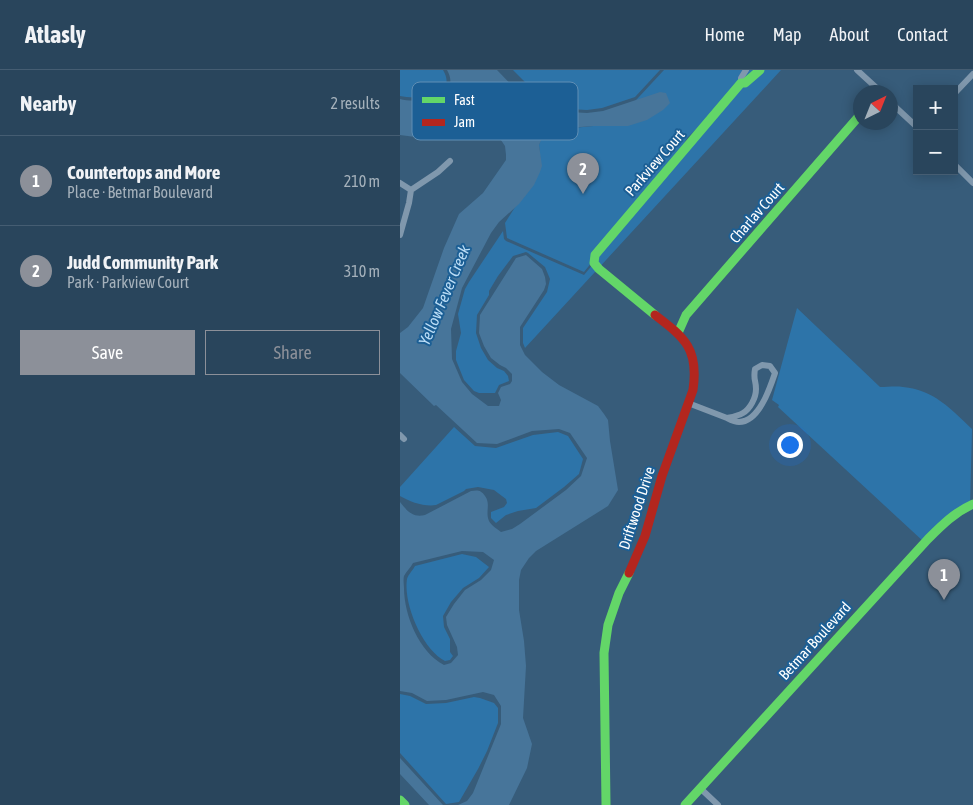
<!DOCTYPE html>
<meta charset="utf-8">
<style>
:root{--surface:#29455c;--page:#314c62;--text:#f1f3f6;--muted:#a5b1bb;--line:#455d72;--accent:#8c9099}
body{margin:0;font-family:"Asap Condensed",sans-serif;background:var(--page);color:var(--text)}
.controls{position:absolute;right:15px;top:15px;display:grid;overflow:hidden;border-radius:0px;box-shadow:0 2px 12px #0003}
.controls button{width:45px;height:45px;display:grid;place-items:center;padding:0;border:0;border-bottom:1px solid var(--line);background:var(--surface);color:var(--text);font:25px sans-serif}
.compass{position:absolute;left:453px;top:15px;width:45px;height:45px;border-radius:50%;background:var(--surface);box-shadow:0 2px 12px #0003;rotate:43deg}
.you{position:absolute;left:389px;top:374px;width:18px;height:18px;margin:-12px;border:4px solid #fff;border-radius:50%;background:#1a73e8;box-shadow:0 0 0 8px #1a73e833}
.badge{display:grid;place-items:center;width:32px;height:32px;border-radius:50%;background:var(--accent);color:#fff;font-size:16px;font-weight:700}
.pin{position:absolute;translate:-50% -41px;filter:drop-shadow(0 1px 2px #0008)}
.pin::after{content:'';position:absolute;top:26px;width:18px;height:15px;background:inherit;clip-path:polygon(0 0,100% 0,50% 100%)}
.list{margin:0;padding:0;list-style:none}
h2{display:flex;justify-content:space-between;align-items:center;height:65px;margin:0;padding:0 20px;font-size:21px}
h2 small{font-size:16px;font-weight:400;color:var(--muted)}
.list li{display:grid;grid-template-columns:32px 1fr auto;gap:15px;align-items:center;box-sizing:border-box;height:90px;padding:0 20px;border-top:1px solid var(--line)}
.list b{display:block;font-size:19px;white-space:nowrap}
.list p{margin:0;font-size:16px;white-space:nowrap;color:var(--muted)}
.list em{font-size:16px;font-style:normal;color:var(--muted)}
.actions{display:flex;gap:10px;padding:15px 20px}
.actions a{flex:1;padding:11px 0;border:1px solid var(--accent);border-radius:0px;text-align:center;font-size:18px;color:var(--accent)}
.actions .main{background:var(--accent);color:#fff}
.map{position:relative;flex:none;width:573px;height:735px;overflow:hidden}
header{display:flex;align-items:center;gap:30px;box-sizing:border-box;height:70px;padding:0 25px;background:var(--surface);border-bottom:1px solid var(--line)}
header strong{font-size:24px}
nav{display:flex;gap:28px;margin-inline-start:auto;font-size:18px}
main{display:flex}
aside{flex:1;background:var(--surface)}
.map>svg:first-child{display:block}
</style>
<header>
<strong>Atlasly</strong>
<nav><a>Home</a><a>Map</a><a>About</a><a>Contact</a></nav>
</header>
<main>
<aside>
<h2>Nearby<small>2 results</small></h2>
<ul class="list">
<li><span class="badge">1</span><div><b>Countertops and More</b><p>Place · Betmar Boulevard</p></div><em>210 m</em></li>
<li><span class="badge">2</span><div><b>Judd Community Park</b><p>Park · Parkview Court</p></div><em>310 m</em></li>
</ul>
<div class="actions"><a class="main">Save</a><a>Share</a></div>
</aside>
<div class="map">
<svg width="573" height="735" viewBox="0 0 573 735">
<rect width="100%" height="100%" fill="#375c7a"/>
<path fill="#2d74a9" d="M 0,0 L 43,0 C 59,27 17,30 0,26 Z
M 113,0 L 260,0 L 235,27 L 202,38 L 187,40 L 170,39 L 142,33 L 134,30 L 125,12 Z
M 264,0 L 358,0 L 287,68 L 279,84 L 184,202 L 107,168 L 105,153 L 141,96 L 139,75 L 143,61 L 193,56 L 212,56 Z
M 363,0 L 381,0 L 125,278 L 123,273 L 123,258 L 147,222 L 150,209 L 145,197 L 128,183 L 126,182 L 113,186 L 98,206 L 89,221 L 89,225 L 77,245 L 76,263 L 81,278 L 88,290 L 97,298 L 104,301 L 108,306 L 109,311 L 99,315 L 95,323 L 79,323 L 74,321 L 64,310 L 56,290 L 56,281 L 61,263 L 58,244 L 65,219 L 69,212 L 103,161 L 104,169 L 106,171 L 184,205 L 194,193 L 203,175 L 333,20 Z
M 397,238 L 480,317 C 487,317 496,316 503,317 C 534,320 551,339 572,359 L 570,436 L 524,472 L 378,337 L 379,335 L 372,330 Z
M 54,357 L 75,376 L 96,378 L 133,365 L 158,362 L 168,366 L 183,389 L 179,404 L 164,417 L 136,438 L 118,441 L 106,445 L 96,453 L 91,448 L 91,442 L 104,437 L 107,433 L 106,429 L 94,420 L 78,417 L 66,419 L 64,421 L 36,435 C 25,437 10,432 0,426 L 0,417 Z
M 62,484 L 76,487 L 89,497 L 79,508 L 63,518 L 51,532 L 43,546 L 44,557 L 50,569 L 50,582 L 53,586 L 50,590 L 45,591 C 23,580 3,534 7,509 C 8,505 13,500 15,496 Z
M 0,624 L 10,626 L 26,634 L 46,633 L 74,627 L 80,628 L 94,633 L 98,638 L 98,653 L 87,681 L 78,699 L 59,732 L 46,734 L 0,683 Z"/>
<path fill="#47759a" fill-rule="evenodd" d="M 47,0 L 97,0 L 125,29 L 141,36 L 170,42 L 187,43 L 203,41 L 260,22 L 266,23 L 270,33 L 263,40 L 247,50 L 228,56 L 193,56 L 156,59 L 142,68 L 139,75 L 142,96 L 140,102 L 134,115 L 119,134 L 99,152 L 91,163 L 62,218 L 51,259 L 52,289 L 62,312 L 72,324 L 88,336 L 99,336 L 101,330 L 98,323 L 101,317 L 110,314 L 112,311 L 112,304 L 106,298 L 100,295 L 91,288 L 84,276 L 79,263 L 80,245 L 116,188 L 126,185 L 142,199 L 145,207 L 146,214 L 144,220 L 120,257 L 120,275 L 125,285 L 142,302 L 159,315 L 198,336 L 204,344 L 208,350 L 210,371 L 218,420 L 208,436 L 136,481 L 129,488 L 121,500 L 119,510 L 119,540 L 124,571 L 126,596 L 123,648 L 132,674 L 127,698 L 109,735 L 58,735 L 67,731 L 73,723 L 101,654 L 101,636 L 94,625 L 83,622 L 46,630 L 27,631 L 12,623 L 0,621 L 0,432 C 7,441 13,448 25,445 L 71,421 C 78,420 81,420 85,426 C 91,434 85,442 89,451 C 91,455 97,459 101,462 L 112,459 L 120,454 L 166,420 L 181,406 L 187,388 L 170,363 L 159,359 L 132,361 L 97,374 L 77,373 L 36,335 L 34,336 L 0,303 L 0,263 L 8,257 L 23,238 L 44,178 L 59,144 L 83,123 L 106,90 L 106,85 L 105,76 L 84,45 L 76,41 L 65,40 L 55,45 L 32,64 L 23,68 L 0,65 L 0,29 C 18,34 63,28 47,0 ZM 62,481 L 83,482 L 94,490 L 91,500 L 81,510 L 65,520 L 54,534 L 46,547 L 47,555 L 57,577 L 58,585 L 51,593 L 44,595 C 19,582 4,545 4,518 C 4,515 3,510 4,506 C 6,502 11,497 13,493 Z
M 0,688 L 43,735 L 29,735 L 0,704 Z"/>
<g fill="none" stroke-linecap="round" stroke-linejoin="round">
<path stroke="#8098ad" stroke-width="6" d="M 457,0 L 481,22
M 341,13 L 341,8 L 346,0
M 554,24 L 573,4
M 490,32 L 517,57
M 554,94 L 573,113
M 0,113 L 11,120
M 0,165 L 9,133 L 11,120 L 38,102 L 50,91
M 362,295 L 370,296 L 375,303 C 370,318 359,352 339,352 C 335,352 331,350 327,348 C 332,347 338,346 343,343 C 350,339 356,328 356,319 C 356,310 353,310 355,299 Z
M 288,333 L 327,348
M 0,365 L 4,369
M 300,718 L 318,735"/>
<path stroke="#63d668" stroke-width="9" d="M 255,245 L 199,199 L 194,193 L 195,185 L 341,13 L 345,13 L 360,0
M 278,263 L 286,245 L 460,45
M 0,730 L 5,735
M 206,735 L 204,583 L 208,555 L 219,523 L 229,503
M 285,735 L 528,469 C 542,455 555,442 573,434"/>
<path stroke="#b3261e" stroke-width="9" d="M 229,503 L 245,466 L 262,406 L 293,320 C 299,279 285,268 255,245"/>
</g>
<g text-anchor="middle" stroke-width="4" stroke-linejoin="round" paint-order="stroke">
<g font-size="15" fill="#fff" stroke="#1c5f95">
<text transform="translate(255 93) rotate(-49)" y="5">Parkview Court</text>
<text transform="translate(357 143) rotate(-49)" y="5">Charlav Court</text>
<text transform="translate(237 438) rotate(-72)" y="5">Driftwood Drive</text>
<text transform="translate(415 571) rotate(-48)" y="5">Betmar Boulevard</text>
</g>
<g font-size="16" font-style="italic" fill="#bbddf6" stroke="#1c5f95">
<text transform="translate(44 225) rotate(-67)" y="6">Yellow Fever Creek</text>
</g>
</g>
<rect x="12" y="12" width="166" height="58" rx="8" fill="#1c5f95" stroke="#608fb5" stroke-width="1"/>
<rect x="22" y="27" width="23" height="6" fill="#63d668"/>
<rect x="22" y="49" width="23" height="7" fill="#b3261e"/>
<g font-size="14" fill="#fff">
<text x="54" y="35">Fast</text>
<text x="54" y="57">Jam</text>
</g>
</svg>
<div class="controls">
<button>+</button>
<button>−</button>
</div>
<svg class="compass" viewBox="-18 -18 36 36"><path d="M0-13l5 13h-10z" fill="#e53935"/><path d="M0 13l5-13h-10z" fill="#a5b1bb"/></svg>
<div class="you"></div>
<div class="pin badge" style="left:544px;top:530px">1</div>
<div class="pin badge" style="left:183px;top:124px">2</div>
</div>
</main>
